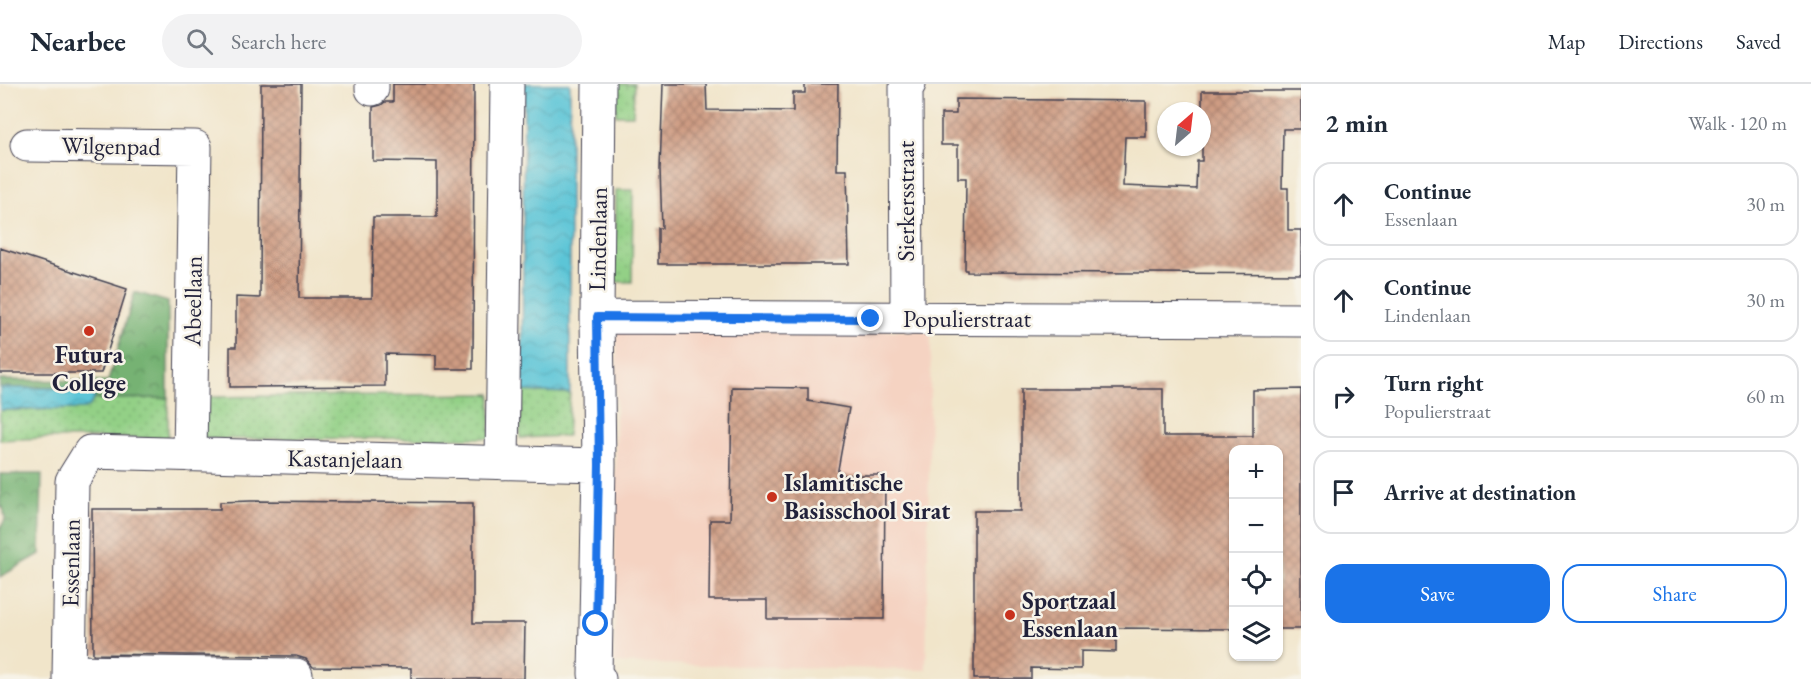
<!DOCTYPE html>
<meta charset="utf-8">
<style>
:root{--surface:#fff;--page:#f2f2f3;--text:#1f2937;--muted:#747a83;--line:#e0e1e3;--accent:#1a73e8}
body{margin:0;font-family:"EB Garamond",serif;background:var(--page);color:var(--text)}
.controls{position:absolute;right:18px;bottom:18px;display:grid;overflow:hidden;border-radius:12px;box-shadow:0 2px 4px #0004}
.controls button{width:54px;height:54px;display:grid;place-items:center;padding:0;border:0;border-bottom:2px solid var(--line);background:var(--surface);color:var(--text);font:30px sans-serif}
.compass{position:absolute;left:1157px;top:18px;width:54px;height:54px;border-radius:50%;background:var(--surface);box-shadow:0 2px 4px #0004;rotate:28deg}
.stop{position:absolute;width:18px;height:18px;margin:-14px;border:4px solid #1a73e8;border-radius:50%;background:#fff}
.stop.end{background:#1a73e8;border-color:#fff;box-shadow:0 2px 6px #0008}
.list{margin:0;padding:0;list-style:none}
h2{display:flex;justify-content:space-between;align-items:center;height:78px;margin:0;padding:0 24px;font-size:26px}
h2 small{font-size:20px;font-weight:400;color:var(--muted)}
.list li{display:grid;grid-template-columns:39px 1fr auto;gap:18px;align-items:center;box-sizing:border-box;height:84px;margin:0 12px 12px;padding:0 12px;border:2px solid var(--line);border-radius:18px}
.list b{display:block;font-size:22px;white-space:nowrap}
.list p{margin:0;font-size:20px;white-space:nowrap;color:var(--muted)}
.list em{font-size:20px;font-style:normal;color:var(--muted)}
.actions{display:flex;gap:12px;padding:18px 24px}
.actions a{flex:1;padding:14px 0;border:2px solid var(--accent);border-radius:18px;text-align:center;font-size:21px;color:var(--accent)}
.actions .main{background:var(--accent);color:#fff}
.icon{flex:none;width:33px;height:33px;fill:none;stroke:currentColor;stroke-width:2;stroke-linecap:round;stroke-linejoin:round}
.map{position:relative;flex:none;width:1301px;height:595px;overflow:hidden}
header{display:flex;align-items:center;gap:36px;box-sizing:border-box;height:84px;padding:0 30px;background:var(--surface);border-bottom:2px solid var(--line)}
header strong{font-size:28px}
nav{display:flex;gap:33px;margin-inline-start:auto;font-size:21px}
.search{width:420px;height:54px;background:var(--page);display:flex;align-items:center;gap:15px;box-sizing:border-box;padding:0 21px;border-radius:33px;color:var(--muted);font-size:22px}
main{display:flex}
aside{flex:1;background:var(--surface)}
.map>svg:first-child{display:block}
</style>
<header>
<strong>Nearbee</strong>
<div class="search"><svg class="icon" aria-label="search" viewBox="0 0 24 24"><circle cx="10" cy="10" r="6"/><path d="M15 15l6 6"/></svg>Search here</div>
<nav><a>Map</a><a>Directions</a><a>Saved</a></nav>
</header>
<main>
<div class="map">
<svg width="1301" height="595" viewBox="0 0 1301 595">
<defs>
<pattern id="grass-dots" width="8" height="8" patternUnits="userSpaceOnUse" patternTransform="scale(1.5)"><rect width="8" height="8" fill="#93d086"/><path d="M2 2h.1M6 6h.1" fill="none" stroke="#7eb275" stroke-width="1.8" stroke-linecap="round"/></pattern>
<pattern id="forest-crowns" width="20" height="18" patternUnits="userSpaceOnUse" patternTransform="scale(1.5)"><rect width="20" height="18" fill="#76b273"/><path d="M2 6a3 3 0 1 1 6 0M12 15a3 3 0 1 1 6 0" fill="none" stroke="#609060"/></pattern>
<pattern id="water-waves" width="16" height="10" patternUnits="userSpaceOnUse" patternTransform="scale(1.5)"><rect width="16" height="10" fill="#5cc5d7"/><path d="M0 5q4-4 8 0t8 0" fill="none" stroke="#50a9b9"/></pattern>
<pattern id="building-cross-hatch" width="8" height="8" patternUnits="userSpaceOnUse" patternTransform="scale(1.5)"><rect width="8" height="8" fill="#ce9b82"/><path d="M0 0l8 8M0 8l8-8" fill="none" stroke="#a77e6c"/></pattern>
</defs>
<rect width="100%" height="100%" fill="#f7f3e8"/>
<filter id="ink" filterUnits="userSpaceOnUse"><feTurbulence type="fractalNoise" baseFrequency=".0167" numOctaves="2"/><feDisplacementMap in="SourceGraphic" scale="12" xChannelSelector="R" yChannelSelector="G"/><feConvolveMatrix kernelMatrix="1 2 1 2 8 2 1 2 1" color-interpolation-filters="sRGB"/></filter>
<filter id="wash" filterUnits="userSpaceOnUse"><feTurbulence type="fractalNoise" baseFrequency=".008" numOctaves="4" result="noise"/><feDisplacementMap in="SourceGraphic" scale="24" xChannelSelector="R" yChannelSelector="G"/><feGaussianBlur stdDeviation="1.35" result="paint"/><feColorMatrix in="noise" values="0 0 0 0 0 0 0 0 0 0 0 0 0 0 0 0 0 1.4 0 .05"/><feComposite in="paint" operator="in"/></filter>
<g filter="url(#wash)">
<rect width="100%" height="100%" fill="#f1e5ca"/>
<path fill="#f5d3c2" d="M 617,246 L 931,247 L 926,586 L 614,579 Z"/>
<path fill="url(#grass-dots)" stroke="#5a7960" stroke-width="1.5" d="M 616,0 L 634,0 L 633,31 L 616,31 Z
M 616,106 L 633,106 L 632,198 L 615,198 Z
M 522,307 L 570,309 L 567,352 L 520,354 Z
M 491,310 L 490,354 L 199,355 L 199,313 Z
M 168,314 L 168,354 L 43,354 L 0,356 L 0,326 L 84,325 L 95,315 Z"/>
<path fill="url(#forest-crowns)" stroke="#4c6a57" stroke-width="1.5" d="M 135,208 L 168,218 L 168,314 L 95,315 L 95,314 L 82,304 L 0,304 L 0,296 L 108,297 Z
M 0,390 L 42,390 L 40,470 L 0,493 L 0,445 L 5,435 L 3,423 L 0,423 Z"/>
<path fill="url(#water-waves)" stroke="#3f7489" stroke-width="1.5" d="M 524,0 L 570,0 L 570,309 L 522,307 Z
M 0,304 L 82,304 L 87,306 L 95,314 L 89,322 L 84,325 L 0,326 Z"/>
<g id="blocks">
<path fill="url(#building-cross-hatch)" d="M 261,0 L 301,0 L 299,214 L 372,214 L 373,133 L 437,133 L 437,78 L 373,77 L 373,23 L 381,21 L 385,18 L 393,18 L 393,0 L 474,0 L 473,285 L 436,285 L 436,271 L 385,270 L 385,302 L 230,303 L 230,263 L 236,263 L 236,213 L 260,214 Z
M 663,0 L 706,0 L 707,26 L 793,27 L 793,9 L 805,9 L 805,0 L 838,0 L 837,86 L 847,86 L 849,180 L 658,180 L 658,144 L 662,144 L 660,85 Z
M 1202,7 L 1301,7 L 1301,45 L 1283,45 L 1282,104 L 1288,104 L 1288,146 L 1301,146 L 1301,190 L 967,188 L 967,186 L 965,186 L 966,94 L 958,94 L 958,61 L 941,61 L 941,30 L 956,30 L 956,15 L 1146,17 L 1146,53 L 1125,53 L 1123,102 L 1196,105 L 1197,77 L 1202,77 Z
M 0,164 L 127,205 L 101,289 L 0,289 Z
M 732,303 L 808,304 L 808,317 L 849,324 L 837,391 L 885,391 L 884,535 L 767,535 L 767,516 L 709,516 L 710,436 L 730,436 Z
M 1021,305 L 1163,305 L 1163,352 L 1253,352 L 1253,306 L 1301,305 L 1301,545 L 1278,545 L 1278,366 L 1233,366 L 1233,545 L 1116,544 L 1116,568 L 1081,567 L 1081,585 L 1031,584 L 1031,595 L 974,595 L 974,427 L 1021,427 Z
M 251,417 L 473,419 L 473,539 L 525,539 L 524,595 L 411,595 L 411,584 L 313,583 L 306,575 L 296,572 L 93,570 L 92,425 L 220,425 L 220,418 Z"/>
</g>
</g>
<g filter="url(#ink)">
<use href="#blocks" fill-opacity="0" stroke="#413f50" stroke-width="1.5"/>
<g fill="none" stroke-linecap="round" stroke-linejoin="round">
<defs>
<path id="street" d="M 372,5 L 372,0
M 27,61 L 195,63 L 190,371
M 597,233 L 1301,236
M 907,235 L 906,3 L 909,0
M 502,379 L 507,0
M 70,588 L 296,591
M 69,595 L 72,397 L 90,368 L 599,381
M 599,595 L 595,590 L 599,381 L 597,233 L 599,0"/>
</defs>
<use href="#street" stroke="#413f50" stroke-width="35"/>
<use href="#street" stroke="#fff" stroke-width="33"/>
</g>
</g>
<g fill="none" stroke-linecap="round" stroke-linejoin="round" filter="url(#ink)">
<path stroke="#1a73e8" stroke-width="8" d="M 596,540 L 599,381 L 597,233 L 871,235"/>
</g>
<g fill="#c8321e" stroke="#f7f3e8" stroke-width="2">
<circle cx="89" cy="247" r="6"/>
<circle cx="772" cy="413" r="6"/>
<circle cx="1010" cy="531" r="6"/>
</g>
<g text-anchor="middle" stroke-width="5" stroke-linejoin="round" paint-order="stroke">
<g font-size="24" fill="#22223b" stroke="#f7f3e8">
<text transform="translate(111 62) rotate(1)" y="8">Wilgenpad</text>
<text transform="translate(906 117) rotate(-90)" y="8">Sierkersstraat</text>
<text transform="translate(598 155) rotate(-89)" y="8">Lindenlaan</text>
<text transform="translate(193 217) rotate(-89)" y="8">Abeellaan</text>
<text x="967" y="243">Populierstraat</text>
<text transform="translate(345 375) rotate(1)" y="8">Kastanjelaan</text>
<text transform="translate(71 479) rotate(-89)" y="8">Essenlaan</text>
</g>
<g font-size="24" font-weight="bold" fill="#22223b" stroke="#f7f3e8" text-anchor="start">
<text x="89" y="279" text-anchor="middle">Futura<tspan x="89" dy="28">College</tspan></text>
<text x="784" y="407">Islamitische<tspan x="784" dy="28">Basisschool Sirat</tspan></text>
<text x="1022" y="525">Sportzaal<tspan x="1022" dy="28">Essenlaan</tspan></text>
</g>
</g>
</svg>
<div class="controls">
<button>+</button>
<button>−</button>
<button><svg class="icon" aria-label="locate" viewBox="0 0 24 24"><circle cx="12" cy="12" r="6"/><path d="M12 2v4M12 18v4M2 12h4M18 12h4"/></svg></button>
<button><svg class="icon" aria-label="layers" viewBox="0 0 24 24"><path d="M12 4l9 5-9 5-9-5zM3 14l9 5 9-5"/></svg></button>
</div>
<svg class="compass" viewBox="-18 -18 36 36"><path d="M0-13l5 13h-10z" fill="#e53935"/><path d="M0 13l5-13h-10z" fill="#747a83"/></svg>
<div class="stop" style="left:596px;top:540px"></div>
<div class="stop end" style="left:871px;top:235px"></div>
</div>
<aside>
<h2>2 min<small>Walk · 120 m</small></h2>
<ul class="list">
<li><svg class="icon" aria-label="ahead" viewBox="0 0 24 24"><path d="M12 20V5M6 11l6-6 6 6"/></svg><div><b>Continue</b><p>Essenlaan</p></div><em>30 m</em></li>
<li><svg class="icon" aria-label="ahead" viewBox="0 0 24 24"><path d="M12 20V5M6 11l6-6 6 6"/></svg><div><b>Continue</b><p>Lindenlaan</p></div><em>30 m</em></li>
<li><svg class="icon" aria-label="right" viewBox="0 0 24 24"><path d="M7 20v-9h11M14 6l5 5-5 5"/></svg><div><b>Turn right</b><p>Populierstraat</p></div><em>60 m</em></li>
<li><svg class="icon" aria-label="arrive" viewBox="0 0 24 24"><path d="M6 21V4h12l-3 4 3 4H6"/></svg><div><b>Arrive at destination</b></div></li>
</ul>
<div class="actions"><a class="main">Save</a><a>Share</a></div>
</aside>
</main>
